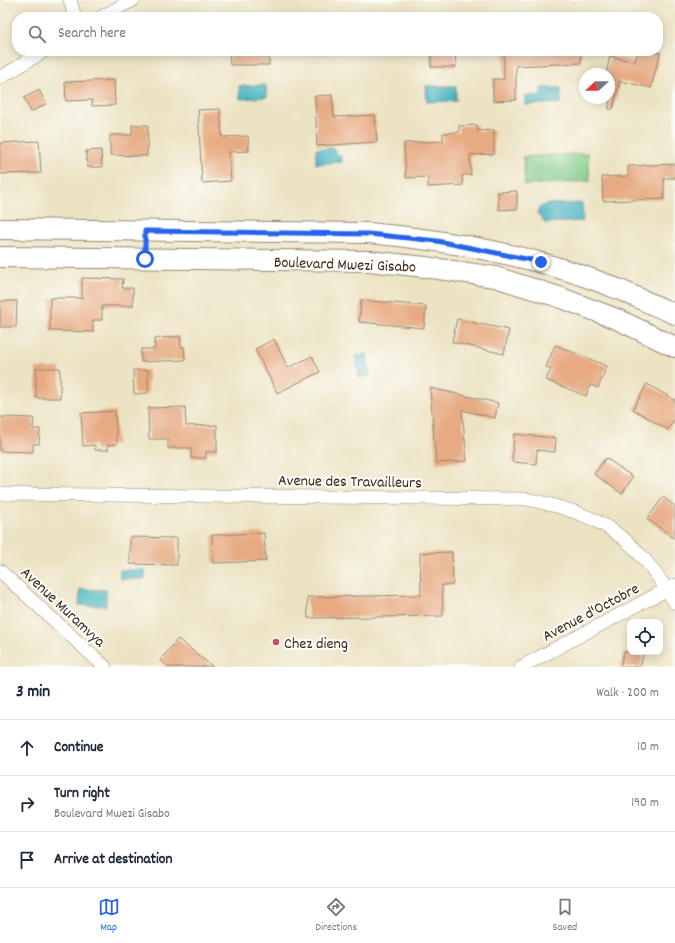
<!DOCTYPE html>
<meta charset="utf-8">
<style>
:root{--surface:#fff;--page:#f2f2f3;--text:#1f2937;--muted:#747a83;--line:#e0e1e3;--accent:#2563eb}
body{margin:0;font-family:Dekko,sans-serif;background:var(--page);color:var(--text)}
.controls{position:absolute;right:12px;bottom:12px;display:grid;overflow:hidden;border-radius:8px;box-shadow:0 2px 10px #0003}
.controls button{width:36px;height:36px;display:grid;place-items:center;padding:0;border:0;border-bottom:1px solid var(--line);background:var(--surface);color:var(--text);font:20px sans-serif}
.compass{position:absolute;left:579px;top:68px;width:36px;height:36px;border-radius:50%;background:var(--surface);box-shadow:0 2px 10px #0003;rotate:249deg}
.stop{position:absolute;width:12px;height:12px;margin:-9px;border:3px solid #2563eb;border-radius:50%;background:#fff}
.stop.end{background:#2563eb;border-color:#fff;box-shadow:0 1px 4px #0008}
.list{margin:0;padding:0;list-style:none}
h2{display:flex;justify-content:space-between;align-items:center;height:52px;margin:0;padding:0 16px;font-size:17px}
h2 small{font-size:13px;font-weight:400;color:var(--muted)}
.list li{display:grid;grid-template-columns:26px 1fr auto;gap:12px;align-items:center;box-sizing:border-box;height:56px;padding:0 16px;border-top:1px solid var(--line)}
.list b{display:block;font-size:15px;white-space:nowrap}
.list p{margin:0;font-size:13px;white-space:nowrap;color:var(--muted)}
.list em{font-size:13px;font-style:normal;color:var(--muted)}
.icon{flex:none;width:22px;height:22px;fill:none;stroke:currentColor;stroke-width:2;stroke-linecap:round;stroke-linejoin:round}
.map{position:relative;flex:none;width:675px;height:667px;overflow:hidden}
.search{position:absolute;background:var(--surface);box-shadow:0 2px 10px #0003;left:12px;right:12px;top:12px;height:44px;display:flex;align-items:center;gap:10px;box-sizing:border-box;padding:0 14px;border-radius:16px;color:var(--muted);font-size:15px}
.sheet{height:220px;background:var(--surface)}
nav{display:flex;justify-content:space-around;align-items:center;box-sizing:border-box;height:56px;border-top:1px solid var(--line);background:var(--surface);font-size:11px;color:var(--muted)}
nav a{display:grid;justify-items:center;gap:2px}
nav .on{color:var(--accent)}
.map>svg:first-child{display:block}
</style>
<div class="map">
<svg width="675" height="667" viewBox="0 0 675 667">
<rect width="100%" height="100%" fill="#fdfcf7"/>
<filter id="ink" filterUnits="userSpaceOnUse"><feTurbulence type="fractalNoise" baseFrequency=".025" numOctaves="2"/><feDisplacementMap in="SourceGraphic" scale="8" xChannelSelector="R" yChannelSelector="G"/><feConvolveMatrix kernelMatrix="1 2 1 2 8 2 1 2 1" color-interpolation-filters="sRGB"/></filter>
<filter id="wash" filterUnits="userSpaceOnUse"><feTurbulence type="fractalNoise" baseFrequency=".012" numOctaves="4" result="noise"/><feDisplacementMap in="SourceGraphic" scale="16" xChannelSelector="R" yChannelSelector="G"/><feGaussianBlur stdDeviation="0.9" result="paint"/><feColorMatrix in="noise" values="0 0 0 0 0 0 0 0 0 0 0 0 0 0 0 0 0 1.4 0 .05"/><feComposite in="paint" operator="in"/></filter>
<g filter="url(#wash)">
<rect width="100%" height="100%" fill="#ece3c3"/>
<path fill="#80ca87" stroke="#5e7a52" d="M 588,153 L 590,181 L 525,185 L 523,157 Z"/>
<path fill="#45b3c0" stroke="#406e6f" d="M 266,85 L 267,97 L 240,99 L 239,86 Z
M 426,86 L 456,86 L 456,101 L 427,102 Z
M 541,88 L 561,88 L 561,103 L 525,105 L 525,96 L 541,95 Z
M 334,148 L 335,152 L 341,156 L 342,162 L 316,164 L 316,149 Z
M 582,203 L 583,221 L 545,223 L 537,213 L 540,207 L 547,204 Z
M 367,354 L 370,376 L 359,377 L 356,356 Z
M 120,570 L 145,570 L 145,579 L 120,579 Z
M 80,589 L 106,590 L 106,606 L 79,605 Z"/>
<g id="blocks">
<path fill="#e7aa82" d="M 229,51 L 269,51 L 269,65 L 230,65 Z
M 431,51 L 455,51 L 456,67 L 431,67 Z
M 504,51 L 581,51 L 581,63 L 516,66 L 516,100 L 493,101 L 493,79 L 504,79 Z
M 638,51 L 660,53 L 651,88 L 620,81 L 613,109 L 609,109 L 609,74 L 606,74 L 610,56 L 635,62 Z
M 114,80 L 115,105 L 92,106 L 92,100 L 66,101 L 65,82 Z
M 39,90 L 46,104 L 31,112 L 24,98 Z
M 332,95 L 334,117 L 375,115 L 377,142 L 317,146 L 315,96 Z
M 220,109 L 222,137 L 248,136 L 249,151 L 229,152 L 231,181 L 202,183 L 198,110 Z
M 132,125 L 148,125 L 147,156 L 110,155 L 110,135 L 132,135 Z
M 477,125 L 477,131 L 494,130 L 494,154 L 470,155 L 471,175 L 462,175 L 463,185 L 428,187 L 428,177 L 406,178 L 404,143 L 443,141 L 443,133 L 459,132 L 459,126 Z
M 39,141 L 41,173 L 0,174 L 0,143 Z
M 101,150 L 102,167 L 87,167 L 86,151 Z
M 675,164 L 675,178 L 664,178 L 664,199 L 603,201 L 602,177 L 628,176 L 628,166 Z
M 517,191 L 517,209 L 499,210 L 498,192 Z
M 82,278 L 123,279 L 122,288 L 133,288 L 133,306 L 102,306 L 102,320 L 93,320 L 93,332 L 50,331 L 50,298 L 82,298 Z
M 361,300 L 426,306 L 424,328 L 359,322 Z
M 0,301 L 17,301 L 16,327 L 0,327 Z
M 457,319 L 509,330 L 504,354 L 452,342 Z
M 180,336 L 181,347 L 184,347 L 185,360 L 141,362 L 141,349 L 155,349 L 154,339 Z
M 274,339 L 288,368 L 312,356 L 320,372 L 277,393 L 255,349 Z
M 555,345 L 607,366 L 598,388 L 590,385 L 586,396 L 546,380 L 551,369 L 546,367 Z
M 36,368 L 60,368 L 60,398 L 36,398 Z
M 133,370 L 148,370 L 148,393 L 134,394 Z
M 647,384 L 675,400 L 675,418 L 668,430 L 633,409 Z
M 430,388 L 498,403 L 495,418 L 462,410 L 467,461 L 436,463 Z
M 185,407 L 186,426 L 217,425 L 217,452 L 206,452 L 206,458 L 191,458 L 191,448 L 168,448 L 168,439 L 149,439 L 148,408 Z
M 115,411 L 117,444 L 108,445 L 108,450 L 95,450 L 95,445 L 83,446 L 81,413 Z
M 0,417 L 34,418 L 33,429 L 40,429 L 39,444 L 33,444 L 33,452 L 0,451 Z
M 514,434 L 556,438 L 555,452 L 537,450 L 536,464 L 512,462 Z
M 606,458 L 633,477 L 622,494 L 594,474 Z
M 663,497 L 675,506 L 675,539 L 647,519 Z
M 264,533 L 266,561 L 213,563 L 212,535 Z
M 130,537 L 177,538 L 177,565 L 130,564 Z
M 452,552 L 453,585 L 442,585 L 443,616 L 308,618 L 307,597 L 421,595 L 420,553 Z
M 178,639 L 213,667 L 168,667 L 160,660 Z
M 624,652 L 644,652 L 640,667 L 620,667 Z"/>
</g>
</g>
<g filter="url(#ink)">
<use href="#blocks" fill-opacity="0" stroke="#948670" stroke-width="1"/>
<g fill="none" stroke-linecap="round" stroke-linejoin="round">
<defs>
<path id="street" d="M 70,0 L 75,17
M 101,17 L 133,0
M 0,78 L 44,51
M 0,494 L 526,499 C 603,515 634,535 675,603
M 0,571 L 105,667
M 521,667 L 675,585"/>
<path id="primary" d="M 0,229 L 369,233 C 447,240 526,254 600,282 C 625,291 650,304 675,314
M 0,257 L 369,261 L 425,267 L 495,277 L 559,297 L 619,320 L 675,347"/>
</defs>
<use href="#street" stroke="#948670" stroke-width="14"/>
<use href="#primary" stroke="#948670" stroke-width="22"/>
<use href="#street" stroke="#fff" stroke-width="13"/>
<use href="#primary" stroke="#fff" stroke-width="20"/>
</g>
</g>
<g fill="none" stroke-linecap="round" stroke-linejoin="round" filter="url(#ink)">
<path stroke="#2563eb" stroke-width="5" d="M 145,259 L 145,231 L 369,234 L 437,241 L 541,262"/>
</g>
<circle fill="#d1495b" stroke="#fdfcf7" stroke-width="1.5" cx="276" cy="642" r="4"/>
<g text-anchor="middle" stroke-width="4" stroke-linejoin="round" paint-order="stroke">
<g font-size="16" fill="#3b2a1e" stroke="#fdfcf7">
<text transform="translate(345 263) rotate(2)" y="6">Boulevard Mwezi Gisabo</text>
<text transform="translate(350 480) rotate(1)" y="6">Avenue des Travailleurs</text>
<text transform="translate(64 606) rotate(43)" y="6">Avenue Muramvya</text>
<text transform="translate(590 611) rotate(-28)" y="6">Avenue d'Octobre</text>
</g>
<g font-size="16" fill="#3b2a1e" stroke="#fdfcf7" text-anchor="start">
<text x="284" y="648">Chez dieng</text>
</g>
</g>
</svg>
<div class="controls">
<button><svg class="icon" aria-label="locate" viewBox="0 0 24 24"><circle cx="12" cy="12" r="6"/><path d="M12 2v4M12 18v4M2 12h4M18 12h4"/></svg></button>
</div>
<svg class="compass" viewBox="-18 -18 36 36"><path d="M0-13l5 13h-10z" fill="#e53935"/><path d="M0 13l5-13h-10z" fill="#747a83"/></svg>
<div class="stop" style="left:145px;top:259px"></div>
<div class="stop end" style="left:541px;top:262px"></div>
<div class="search"><svg class="icon" aria-label="search" viewBox="0 0 24 24"><circle cx="10" cy="10" r="6"/><path d="M15 15l6 6"/></svg>Search here</div>
</div>
<section class="sheet">
<h2>3 min<small>Walk · 200 m</small></h2>
<ul class="list">
<li><svg class="icon" aria-label="ahead" viewBox="0 0 24 24"><path d="M12 20V5M6 11l6-6 6 6"/></svg><div><b>Continue</b></div><em>10 m</em></li>
<li><svg class="icon" aria-label="right" viewBox="0 0 24 24"><path d="M7 20v-9h11M14 6l5 5-5 5"/></svg><div><b>Turn right</b><p>Boulevard Mwezi Gisabo</p></div><em>190 m</em></li>
<li><svg class="icon" aria-label="arrive" viewBox="0 0 24 24"><path d="M6 21V4h12l-3 4 3 4H6"/></svg><div><b>Arrive at destination</b></div></li>
</ul>
</section>
<nav>
<a class="on"><svg class="icon" aria-label="map" viewBox="0 0 24 24"><path d="M3 6l6-2 6 2 6-2v14l-6 2-6-2-6 2zM9 4v14M15 6v14"/></svg>Map</a>
<a><svg class="icon" aria-label="directions" viewBox="0 0 24 24"><path d="M12 3l9 9-9 9-9-9zM9 14v-3h6M13 9l2 2-2 2"/></svg>Directions</a>
<a><svg class="icon" aria-label="saved" viewBox="0 0 24 24"><path d="M7 4h10v16l-5-4-5 4z"/></svg>Saved</a>
</nav>
